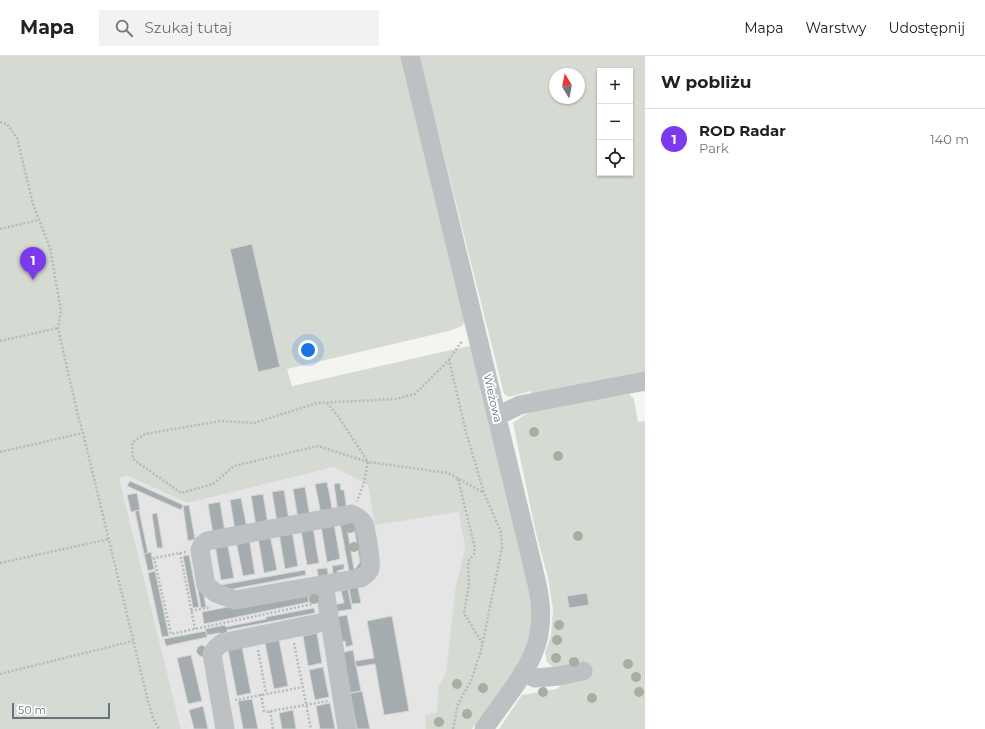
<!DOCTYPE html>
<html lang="pl">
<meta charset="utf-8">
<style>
:root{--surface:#fff;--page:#f2f2f2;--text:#202124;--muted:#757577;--line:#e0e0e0;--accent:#7c3aed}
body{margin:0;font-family:Montserrat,sans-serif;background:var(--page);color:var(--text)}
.controls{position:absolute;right:12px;top:12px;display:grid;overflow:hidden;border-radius:0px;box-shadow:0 1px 3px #0004}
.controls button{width:36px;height:36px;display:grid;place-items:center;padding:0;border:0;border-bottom:1px solid var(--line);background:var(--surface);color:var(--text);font:20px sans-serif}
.compass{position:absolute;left:549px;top:12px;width:36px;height:36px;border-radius:50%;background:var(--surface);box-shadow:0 1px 3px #0004;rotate:350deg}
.scale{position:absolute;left:12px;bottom:10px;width:98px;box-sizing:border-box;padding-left:4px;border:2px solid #66747e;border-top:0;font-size:11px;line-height:14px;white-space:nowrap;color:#66747e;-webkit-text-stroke:3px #fff;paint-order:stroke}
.you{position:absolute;left:308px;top:294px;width:14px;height:14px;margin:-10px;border:3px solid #fff;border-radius:50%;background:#1a73e8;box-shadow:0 0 0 6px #1a73e833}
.badge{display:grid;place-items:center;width:26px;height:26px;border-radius:50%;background:var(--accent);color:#fff;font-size:13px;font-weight:700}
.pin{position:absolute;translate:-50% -33px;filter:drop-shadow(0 1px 2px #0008)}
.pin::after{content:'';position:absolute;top:21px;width:14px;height:12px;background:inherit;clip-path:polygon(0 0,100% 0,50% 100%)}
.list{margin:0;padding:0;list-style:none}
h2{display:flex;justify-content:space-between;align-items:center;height:52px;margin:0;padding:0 16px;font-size:17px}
h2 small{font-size:13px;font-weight:400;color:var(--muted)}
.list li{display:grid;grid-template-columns:26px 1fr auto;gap:12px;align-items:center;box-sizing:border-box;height:60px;padding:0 16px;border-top:1px solid var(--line)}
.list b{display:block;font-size:15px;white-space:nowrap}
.list p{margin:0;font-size:13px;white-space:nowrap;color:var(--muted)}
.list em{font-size:13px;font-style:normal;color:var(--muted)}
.icon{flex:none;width:22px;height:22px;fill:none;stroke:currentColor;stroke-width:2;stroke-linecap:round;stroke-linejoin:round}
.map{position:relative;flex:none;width:645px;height:673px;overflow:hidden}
header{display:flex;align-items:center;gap:24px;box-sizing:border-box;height:56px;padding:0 20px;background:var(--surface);border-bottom:1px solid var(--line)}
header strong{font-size:19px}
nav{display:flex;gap:22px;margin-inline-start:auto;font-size:14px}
.search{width:280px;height:36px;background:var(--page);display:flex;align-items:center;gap:10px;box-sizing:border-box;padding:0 14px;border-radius:0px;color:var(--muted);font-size:15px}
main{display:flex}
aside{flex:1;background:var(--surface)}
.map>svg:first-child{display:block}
</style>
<header>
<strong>Mapa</strong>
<div class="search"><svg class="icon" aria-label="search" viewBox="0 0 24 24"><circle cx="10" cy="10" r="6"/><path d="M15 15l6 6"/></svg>Szukaj tutaj</div>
<nav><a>Mapa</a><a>Warstwy</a><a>Udostępnij</a></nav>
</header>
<main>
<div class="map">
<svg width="645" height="673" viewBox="0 0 645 673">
<rect width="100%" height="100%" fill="#f4f4f1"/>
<path fill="#e4e5e4" d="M 334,411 L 368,429 L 457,454 L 465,491 L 455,535 L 446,617 L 438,631 L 437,656 L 425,659 L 426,673 L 181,673 L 119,422 L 128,420 L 188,447 Z"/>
<path fill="#d5dad2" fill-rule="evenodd" d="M 0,0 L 404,0 L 466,262 L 462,270 L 449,275 L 287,313 L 292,330 L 469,290 L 473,295 L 535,555 L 530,583 L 514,616 L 472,673 L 426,673 L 425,659 L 437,656 L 438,631 L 446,617 L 455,535 L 465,491 L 458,456 L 375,469 L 368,429 L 334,411 L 188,447 L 128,420 L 119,422 L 181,673 L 0,673 Z
M 419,0 L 645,0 L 645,321 L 533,343 L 531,335 L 509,341 L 504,338 ZM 600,15 L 630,15 L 630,117 L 600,117 ZM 555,18 L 579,18 L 579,42 L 555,42 Z
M 629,338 L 634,343 L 638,366 L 645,365 L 645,673 L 499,673 L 522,639 L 557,633 L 567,624 L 547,606 L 545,597 L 551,579 L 553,553 L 548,522 L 535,473 L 513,367 L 523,360 L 535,354 Z"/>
<path fill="#a5acb0" stroke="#d5d5d3" d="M 252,188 L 280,311 L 258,316 L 230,193 Z
M 130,425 L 183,449 L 181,454 L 127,430 Z
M 327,426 L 333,457 L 321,458 L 315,428 Z
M 340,427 L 341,434 L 344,434 L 347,455 L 338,456 L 334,428 Z
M 305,431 L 310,461 L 298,463 L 293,433 Z
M 284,434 L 289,464 L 277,466 L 272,436 Z
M 137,437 L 140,454 L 131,456 L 127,439 Z
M 263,438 L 268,468 L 256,470 L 251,440 Z
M 241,442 L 247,472 L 235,474 L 230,444 Z
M 220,446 L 225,476 L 213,478 L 208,448 Z
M 189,449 L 195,483 L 188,485 L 183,450 Z
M 139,454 L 148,497 L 144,498 L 135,455 Z
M 157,457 L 163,492 L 157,492 L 152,458 Z
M 346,466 L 354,513 L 356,512 L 360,506 L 354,471 L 358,470 L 363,510 L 346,520 L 334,523 L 332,510 L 344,508 L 344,513 L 337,515 L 338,517 L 349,515 L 340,467 Z
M 334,468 L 340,503 L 327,506 L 321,470 Z
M 313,472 L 319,507 L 307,509 L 301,474 Z
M 292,475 L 298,510 L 285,513 L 279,477 Z
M 270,479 L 277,514 L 264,517 L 258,481 Z
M 249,482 L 255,518 L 243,520 L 236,485 Z
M 227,486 L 234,522 L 221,524 L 215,489 Z
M 151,496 L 154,513 L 148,515 L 144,498 Z
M 197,498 L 206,551 L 201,552 L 192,499 Z
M 189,499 L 199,551 L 193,552 L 183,500 Z
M 327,512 L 329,523 L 319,525 L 317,513 Z
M 305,514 L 306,519 L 222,535 L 221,529 Z
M 155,515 L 169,580 L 162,581 L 148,517 Z
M 357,527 L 361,547 L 352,548 L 348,528 Z
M 348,533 L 352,553 L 334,556 L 332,549 L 344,547 L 341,535 Z
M 587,537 L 589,549 L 569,552 L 567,540 Z
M 308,540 L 309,546 L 204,568 L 202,556 L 238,549 Z
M 314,552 L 315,557 L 227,574 L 227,576 L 221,578 L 220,577 L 207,579 L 205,573 L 225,569 L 226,571 L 266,563 L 266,561 Z
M 347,559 L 353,589 L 346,591 L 345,585 L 340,586 L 335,561 Z
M 392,560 L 409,655 L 384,659 L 375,608 L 356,611 L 355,605 L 374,602 L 367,565 Z
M 206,575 L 207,581 L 166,590 L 164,583 Z
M 317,577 L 322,607 L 308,610 L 303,580 Z
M 279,584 L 288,630 L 274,633 L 265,587 Z
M 202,589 L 207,592 L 203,601 L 200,600 L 196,596 L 198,591 Z
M 242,591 L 251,637 L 237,640 L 228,594 Z
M 353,594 L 361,635 L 348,638 L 340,597 Z
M 191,599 L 202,645 L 188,648 L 177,602 Z
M 323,611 L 329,641 L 315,644 L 309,614 Z
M 362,635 L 370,673 L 357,673 L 350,637 Z
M 252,643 L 258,673 L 243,673 L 238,645 Z
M 330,647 L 335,673 L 320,673 L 316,650 Z
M 203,650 L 208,673 L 194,673 L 189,654 Z
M 293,654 L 296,673 L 282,673 L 279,657 Z"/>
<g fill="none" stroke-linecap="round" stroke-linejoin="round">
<path stroke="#b7babc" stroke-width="2.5" stroke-dasharray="2 2" stroke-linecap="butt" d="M 0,66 L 7,68 L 17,82 L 33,148 L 50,192 L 61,255 L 58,272 L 78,360 L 83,377 L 147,641 L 153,662 L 159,673
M 0,173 L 39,164
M 0,285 L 58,272
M 449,304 L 462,285
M 327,347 L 338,360 L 368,406 L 364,427 L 357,445
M 0,396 L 83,377
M 458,423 L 475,492 L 474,498 L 469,504 L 468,512 L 469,528 L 464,557 L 482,587
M 186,496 L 154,502 L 171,578 L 313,548
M 180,497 L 195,573
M 0,507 L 109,483
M 191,555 L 211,551
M 294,587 L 311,673
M 258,594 L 266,637
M 0,618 L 133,585
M 261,638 L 264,655 L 266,656 L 328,645
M 235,644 L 303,631
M 270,655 L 273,673
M 453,673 L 458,648 L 471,625 L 481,595 L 502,492 L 501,476 L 484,437 L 466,376 L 449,304 L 415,338 L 396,343 L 317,347 L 254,367 L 221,365 L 145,378 L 132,387 L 133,403 L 181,437 L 213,428 L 234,410 L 318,390 L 368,406 L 448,417 L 484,437"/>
<path stroke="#bdc1c4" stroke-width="19" d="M 410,0 L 537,528 C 540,542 542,556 540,571 C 537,609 504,642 484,673
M 497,360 L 520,349 L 645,325
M 351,458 C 356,460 361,463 364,468 C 366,473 372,508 370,513 C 369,517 364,520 361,522 L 235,544 L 216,537 L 206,529 L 200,494 L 202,489 L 207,485 Z
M 324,528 L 347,673
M 523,616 L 535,622 L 559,620 L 583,615
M 225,673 L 212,598 L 216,592 L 222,587 L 329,565"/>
</g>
<g fill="#a7afa3">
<circle cx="534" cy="376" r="5"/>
<circle cx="558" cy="400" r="5"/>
<circle cx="350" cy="472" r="5"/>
<circle cx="578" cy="480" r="5"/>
<circle cx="354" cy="491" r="5"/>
<circle cx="314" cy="543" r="5"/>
<circle cx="559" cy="569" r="5"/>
<circle cx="557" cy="584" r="5"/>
<circle cx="556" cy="602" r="5"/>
<circle cx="574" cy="606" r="5"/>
<circle cx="628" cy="608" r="5"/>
<circle cx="636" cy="621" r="5"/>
<circle cx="457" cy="628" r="5"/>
<circle cx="483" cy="632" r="5"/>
<circle cx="543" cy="636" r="5"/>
<circle cx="639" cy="636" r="5"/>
<circle cx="592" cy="642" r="5"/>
<circle cx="467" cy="658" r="5"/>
<circle cx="439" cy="666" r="5"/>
</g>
<g text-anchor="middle" stroke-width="4" stroke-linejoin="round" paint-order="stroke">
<g font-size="11" fill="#66747e" stroke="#fff">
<text transform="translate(493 342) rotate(77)" y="4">Wieżowa</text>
</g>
</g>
</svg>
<div class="controls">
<button>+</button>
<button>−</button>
<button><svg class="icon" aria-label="locate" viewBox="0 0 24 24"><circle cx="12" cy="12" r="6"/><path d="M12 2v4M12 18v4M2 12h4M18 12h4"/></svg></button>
</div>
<svg class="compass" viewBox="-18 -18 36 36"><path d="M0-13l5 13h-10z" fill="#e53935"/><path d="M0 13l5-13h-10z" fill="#757577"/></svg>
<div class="scale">50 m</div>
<div class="you"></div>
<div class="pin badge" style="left:33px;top:224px">1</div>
</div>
<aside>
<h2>W pobliżu<small></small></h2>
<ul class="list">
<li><span class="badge">1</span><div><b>ROD Radar</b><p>Park</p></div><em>140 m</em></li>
</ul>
</aside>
</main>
